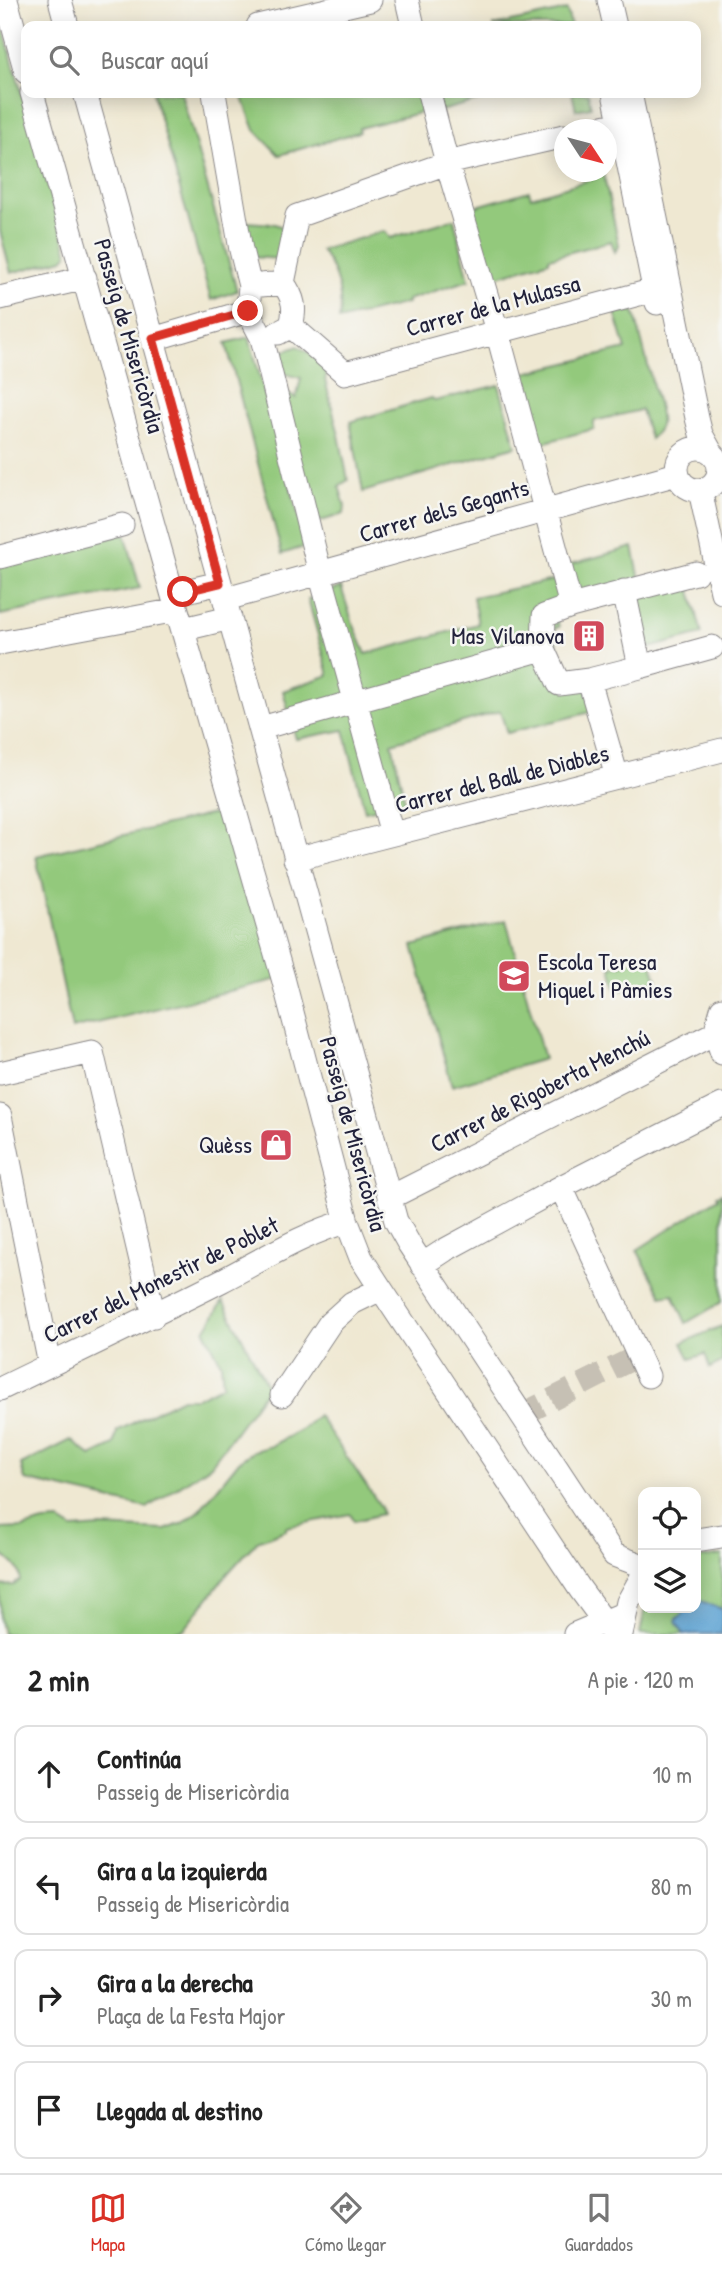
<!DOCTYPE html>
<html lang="es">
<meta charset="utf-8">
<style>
:root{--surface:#fff;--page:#f2f2f2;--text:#222;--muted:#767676;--line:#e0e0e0;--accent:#d93025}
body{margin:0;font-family:"Patrick Hand",sans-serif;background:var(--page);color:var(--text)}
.controls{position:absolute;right:21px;bottom:21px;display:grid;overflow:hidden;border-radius:14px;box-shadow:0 4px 18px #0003}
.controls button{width:63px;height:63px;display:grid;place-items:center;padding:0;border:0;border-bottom:2px solid var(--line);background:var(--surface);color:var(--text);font:35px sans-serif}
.compass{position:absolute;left:554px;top:119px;width:63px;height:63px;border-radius:50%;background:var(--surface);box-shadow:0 4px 18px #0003;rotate:126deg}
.stop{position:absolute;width:21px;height:21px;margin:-16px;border:5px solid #d93025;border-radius:50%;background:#fff}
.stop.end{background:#d93025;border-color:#fff;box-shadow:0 2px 7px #0008}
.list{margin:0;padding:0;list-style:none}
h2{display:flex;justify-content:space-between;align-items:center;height:91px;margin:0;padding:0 28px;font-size:30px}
h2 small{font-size:23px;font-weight:400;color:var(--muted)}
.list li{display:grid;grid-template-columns:46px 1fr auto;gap:21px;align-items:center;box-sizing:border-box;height:98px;margin:0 14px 14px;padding:0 14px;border:2px solid var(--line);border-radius:14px}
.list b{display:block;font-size:26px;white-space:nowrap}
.list p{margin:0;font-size:23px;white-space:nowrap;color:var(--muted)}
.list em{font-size:23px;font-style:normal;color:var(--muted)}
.icon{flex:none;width:38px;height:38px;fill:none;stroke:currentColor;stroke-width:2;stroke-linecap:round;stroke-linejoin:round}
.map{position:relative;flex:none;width:722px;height:1634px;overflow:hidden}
.search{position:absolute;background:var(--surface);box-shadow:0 4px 18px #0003;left:21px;right:21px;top:21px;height:77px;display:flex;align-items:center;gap:18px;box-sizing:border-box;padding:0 24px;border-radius:14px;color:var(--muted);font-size:26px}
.sheet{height:539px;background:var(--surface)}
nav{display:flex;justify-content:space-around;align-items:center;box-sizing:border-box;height:98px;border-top:2px solid var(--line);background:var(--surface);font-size:19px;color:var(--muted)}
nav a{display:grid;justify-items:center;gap:4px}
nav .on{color:var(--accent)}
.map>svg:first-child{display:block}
</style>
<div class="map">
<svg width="722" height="1634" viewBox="0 0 722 1634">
<rect width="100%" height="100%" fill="#f6f6f2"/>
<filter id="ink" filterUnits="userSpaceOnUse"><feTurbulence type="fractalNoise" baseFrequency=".0143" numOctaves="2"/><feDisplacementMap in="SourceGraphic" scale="14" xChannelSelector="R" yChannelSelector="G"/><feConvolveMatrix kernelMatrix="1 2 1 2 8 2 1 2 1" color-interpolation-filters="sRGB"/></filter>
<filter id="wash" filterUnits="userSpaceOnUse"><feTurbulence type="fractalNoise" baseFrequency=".00686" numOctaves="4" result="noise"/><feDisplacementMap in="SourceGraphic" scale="28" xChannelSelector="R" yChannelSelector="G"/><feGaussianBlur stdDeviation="1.57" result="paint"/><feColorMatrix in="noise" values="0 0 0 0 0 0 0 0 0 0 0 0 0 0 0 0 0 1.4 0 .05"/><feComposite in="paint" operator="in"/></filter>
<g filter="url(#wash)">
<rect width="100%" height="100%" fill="#efe8d2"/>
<path fill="#93c97c" stroke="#5a765c" stroke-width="2" d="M 567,10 L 571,26 L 493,26 Z
M 0,28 L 4,31 L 68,254 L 63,259 L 11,273 L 0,231 Z
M 153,93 L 181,93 L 237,291 L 211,300 Z
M 241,93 L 418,93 L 423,112 L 359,128 L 359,132 L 279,155 L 255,130 Z
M 435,93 L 501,93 L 502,94 L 440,111 Z
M 572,93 L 588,93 L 591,107 L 576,110 Z
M 594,172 L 603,172 L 619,245 L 615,252 L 611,241 L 549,258 L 549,261 L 486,280 L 467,209 L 529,191 L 531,197 L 596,178 Z
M 454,219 L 469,280 L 407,300 L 407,303 L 339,320 C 344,295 335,270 321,250 L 385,231 L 390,238 Z
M 246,222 L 275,224 L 290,230 L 280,259 L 252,257 Z
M 634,311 L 659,409 C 662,424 661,429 650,439 L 641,410 L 594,421 L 594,429 L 531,446 L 512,376 L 626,349 L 615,312 Z
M 249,337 L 307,546 L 282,554 L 226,343 Z
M 298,346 L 329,366 L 325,380 L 339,435 L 348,480 L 339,486 L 345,506 L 344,514 L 315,523 L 280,390 L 296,398 L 301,378 L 281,373 L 277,354 Z
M 499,385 L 516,446 L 363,492 L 350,422 L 432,398 L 435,401 Z
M 125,533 L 140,588 L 0,615 L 0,566 Z
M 633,547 L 640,580 L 575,599 L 564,566 Z
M 688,579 L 702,634 L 649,648 L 635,592 Z
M 554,580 L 566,611 L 556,615 L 559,627 L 554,629 L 563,673 L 584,667 L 591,712 L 507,733 L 500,711 L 392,743 L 405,802 L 365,811 L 344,730 L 296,739 L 283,691 L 329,675 L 308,599 L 341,587 L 352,621 L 366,654 L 478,624 L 473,597 Z
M 234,809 L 283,978 L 72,1029 L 36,856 Z
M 506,920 L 544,1059 L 452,1086 L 413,946 Z
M 650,957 L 657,980 L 617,991 L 611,967 Z
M 722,1193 L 722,1302 L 686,1323 L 673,1294 L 662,1296 L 637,1250 L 718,1198 L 717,1195 Z
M 223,1301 L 268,1387 L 211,1465 L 147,1508 L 25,1480 L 21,1465 L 71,1440 L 91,1456 L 114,1445 L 117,1431 L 182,1398 L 197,1398 L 223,1385 L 221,1363 L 205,1331 Z
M 722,1326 L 722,1362 L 710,1368 L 705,1354 L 690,1359 L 682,1343 Z
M 318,1415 L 381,1507 L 382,1514 L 354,1521 L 350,1514 L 286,1527 L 286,1530 L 257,1541 L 228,1573 L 184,1629 L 165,1634 L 3,1634 L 0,1619 L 0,1586 L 14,1585 L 20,1580 C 21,1567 9,1560 0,1553 L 0,1529 L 23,1528 L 44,1522 L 60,1521 L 73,1529 L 101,1527 L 165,1530 L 183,1523 L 198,1512 L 239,1461 L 254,1451 L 271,1446 L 302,1429 Z
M 722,1555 L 722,1634 L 640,1634 L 645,1608 L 696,1608 L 696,1559 Z"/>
<path fill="#5da3d3" stroke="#406287" stroke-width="2" d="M 696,1599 L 722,1609 L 722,1634 L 684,1634 L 676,1622 L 677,1618 L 681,1616 L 686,1608 L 696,1608 Z"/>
</g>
<g filter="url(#ink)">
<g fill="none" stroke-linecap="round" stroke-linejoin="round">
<path stroke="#c6c0b4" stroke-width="23" stroke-dasharray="23 11" stroke-linecap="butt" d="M 521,1415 L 638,1356"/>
<defs>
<path id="minor" d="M 6,0 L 26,72
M 60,0 L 67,26
M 407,0 L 413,26
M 609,0 L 615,26
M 258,26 L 370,0
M 32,93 L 177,610 L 283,978 L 347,1222 L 361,1258 L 381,1289 L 580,1589 L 613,1634
M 85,93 L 396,1221 L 409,1244 L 614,1555 L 643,1566
M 214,93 L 241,250 L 250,286 L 248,311 L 262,338 L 320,573 L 392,834
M 429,93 L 447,163 L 497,331 L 571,606 L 696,573
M 614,93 L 657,303
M 630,93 L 697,418 L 701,434 L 711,452
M 591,130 L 620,123
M 283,283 L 297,216 L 447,163 L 564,136
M 250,286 L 283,283 C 294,298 296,308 291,326 L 278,333
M 0,298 L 85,278
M 291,326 L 345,373 L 654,290
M 153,339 L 248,311
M677 469a21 21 0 1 1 42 0a21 21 0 1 1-42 0Z
M 700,490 L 722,592
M 0,557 L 122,525
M 173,594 L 220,583
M 226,599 L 677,474
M 571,606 L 544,616 L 543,649 L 559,684 L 589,680
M 184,629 L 230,618
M 0,643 L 177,610
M 640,667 L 712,647
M 261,728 L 543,649
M 617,777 L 589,680 L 640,667 L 624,591
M 295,859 L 722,750
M 722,1009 L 715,1033 L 722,1053
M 0,1073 L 92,1052 L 154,1316
M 0,1116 L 50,1365
M 561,1187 L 648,1376
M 389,1198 L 715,1033
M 422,1265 L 445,1250 L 561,1187 L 722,1105
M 0,1389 C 74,1353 148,1318 221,1281 C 256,1263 310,1230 347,1222
M 282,1395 L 330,1323 L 352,1303 L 381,1289
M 696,1540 L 722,1536
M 575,1634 L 618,1616
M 621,1634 L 628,1602 L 643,1575"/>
</defs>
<use href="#minor" stroke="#888586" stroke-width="25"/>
<use href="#minor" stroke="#fff" stroke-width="23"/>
</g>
</g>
<g fill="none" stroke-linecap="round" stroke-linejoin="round" filter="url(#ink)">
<path stroke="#d93025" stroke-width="9" d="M 183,592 L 220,583 L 153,338 L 248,311"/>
</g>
<defs>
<symbol id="building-square" viewBox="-11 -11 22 22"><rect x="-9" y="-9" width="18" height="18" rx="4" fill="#d1495b" stroke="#f6f6f2"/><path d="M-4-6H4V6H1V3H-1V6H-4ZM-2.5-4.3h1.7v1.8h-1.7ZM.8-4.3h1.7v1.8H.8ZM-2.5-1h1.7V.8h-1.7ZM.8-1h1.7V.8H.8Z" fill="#fff"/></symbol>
<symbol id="school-square" viewBox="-11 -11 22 22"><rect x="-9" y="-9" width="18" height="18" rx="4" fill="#d1495b" stroke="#f6f6f2"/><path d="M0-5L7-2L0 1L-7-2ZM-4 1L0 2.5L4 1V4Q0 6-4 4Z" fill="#fff"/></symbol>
<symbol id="shop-square" viewBox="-11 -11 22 22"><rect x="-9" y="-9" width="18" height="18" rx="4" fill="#d1495b" stroke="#f6f6f2"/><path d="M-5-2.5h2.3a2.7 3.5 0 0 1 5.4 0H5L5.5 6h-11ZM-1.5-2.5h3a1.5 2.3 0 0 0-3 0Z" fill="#fff"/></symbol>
</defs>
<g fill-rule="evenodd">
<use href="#building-square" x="570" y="617" width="38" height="38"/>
<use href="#school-square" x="495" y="957" width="38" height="38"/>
<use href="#shop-square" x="257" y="1126" width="38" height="38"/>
</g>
<g text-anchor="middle" stroke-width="5" stroke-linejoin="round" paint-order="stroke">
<g font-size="24" fill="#22223b" stroke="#f6f6f2">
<text transform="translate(493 306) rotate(-15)" y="8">Carrer de la Mulassa</text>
<text transform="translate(129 336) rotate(74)" y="8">Passeig de Misericòrdia</text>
<text transform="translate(444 511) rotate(-16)" y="8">Carrer dels Gegants</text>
<text transform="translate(502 779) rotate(-14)" y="8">Carrer del Ball de Diables</text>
<text transform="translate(540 1091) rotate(-27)" y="8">Carrer de Rigoberta Menchú</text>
<text transform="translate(353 1134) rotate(75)" y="8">Passeig de Misericòrdia</text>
<text transform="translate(161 1280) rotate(-26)" y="8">Carrer del Monestir de Poblet</text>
</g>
<g font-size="24" fill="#22223b" stroke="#f6f6f2" text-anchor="end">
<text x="564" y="644">Mas Vilanova</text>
<text x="538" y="970" text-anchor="start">Escola Teresa<tspan x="538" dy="28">Miquel i Pàmies</tspan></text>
<text x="252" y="1153">Quèss</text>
</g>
</g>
</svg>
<div class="controls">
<button><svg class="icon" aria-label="locate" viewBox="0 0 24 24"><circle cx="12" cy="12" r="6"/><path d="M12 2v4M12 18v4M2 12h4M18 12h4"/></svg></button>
<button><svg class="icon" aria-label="layers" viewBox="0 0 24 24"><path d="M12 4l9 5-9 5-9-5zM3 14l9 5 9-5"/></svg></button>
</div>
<svg class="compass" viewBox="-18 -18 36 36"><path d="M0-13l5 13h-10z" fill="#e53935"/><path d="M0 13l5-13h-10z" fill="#767676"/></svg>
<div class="stop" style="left:183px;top:592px"></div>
<div class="stop end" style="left:248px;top:311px"></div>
<div class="search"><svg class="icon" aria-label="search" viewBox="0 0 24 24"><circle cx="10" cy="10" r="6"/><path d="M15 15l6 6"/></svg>Buscar aquí</div>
</div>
<section class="sheet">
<h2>2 min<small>A pie · 120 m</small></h2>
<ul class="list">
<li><svg class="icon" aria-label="ahead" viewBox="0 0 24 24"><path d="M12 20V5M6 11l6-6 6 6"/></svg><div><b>Continúa</b><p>Passeig de Misericòrdia</p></div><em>10 m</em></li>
<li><svg class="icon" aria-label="left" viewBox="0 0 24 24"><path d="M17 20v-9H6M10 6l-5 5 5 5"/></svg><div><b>Gira a la izquierda</b><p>Passeig de Misericòrdia</p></div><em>80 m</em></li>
<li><svg class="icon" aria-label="right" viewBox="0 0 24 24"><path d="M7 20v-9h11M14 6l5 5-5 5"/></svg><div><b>Gira a la derecha</b><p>Plaça de la Festa Major</p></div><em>30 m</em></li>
<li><svg class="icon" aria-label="arrive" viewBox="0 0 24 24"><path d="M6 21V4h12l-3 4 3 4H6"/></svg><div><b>Llegada al destino</b></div></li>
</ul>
</section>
<nav>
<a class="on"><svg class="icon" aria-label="map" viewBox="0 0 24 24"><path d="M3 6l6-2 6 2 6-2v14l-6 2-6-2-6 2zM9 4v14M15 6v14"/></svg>Mapa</a>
<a><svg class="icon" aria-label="directions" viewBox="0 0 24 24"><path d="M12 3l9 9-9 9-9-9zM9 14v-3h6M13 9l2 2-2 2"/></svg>Cómo llegar</a>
<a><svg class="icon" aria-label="saved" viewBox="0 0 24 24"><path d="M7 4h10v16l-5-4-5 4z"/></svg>Guardados</a>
</nav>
